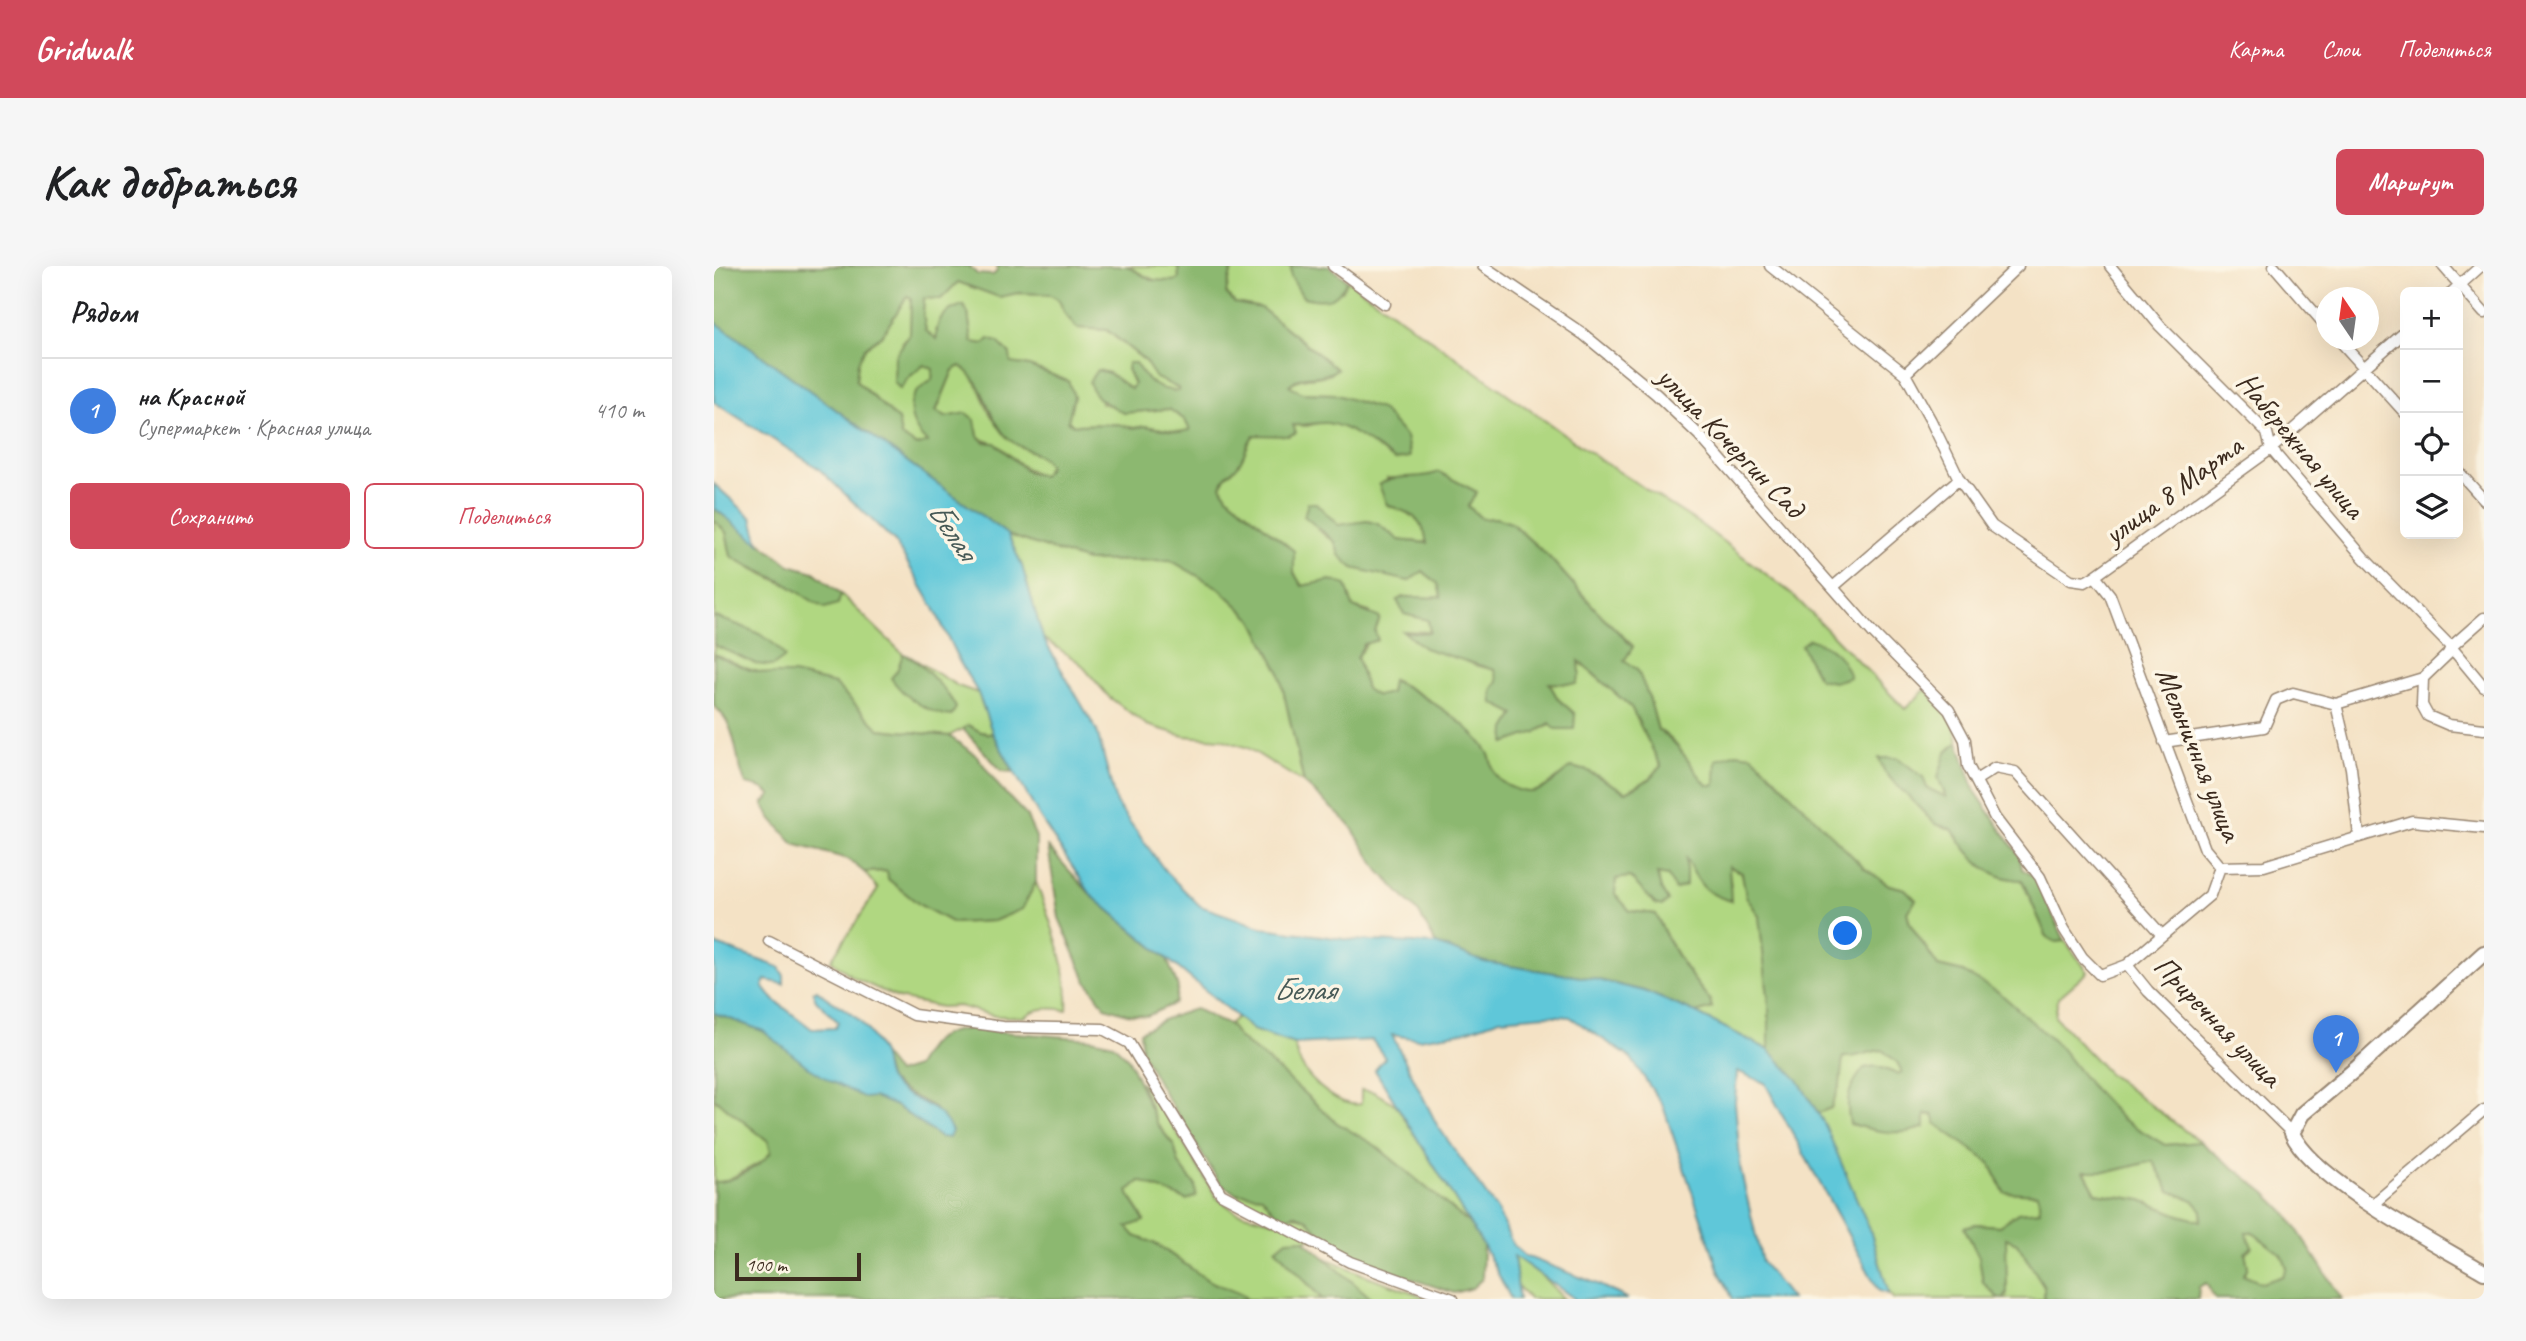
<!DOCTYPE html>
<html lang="ru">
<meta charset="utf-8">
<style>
:root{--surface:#fff;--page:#f6f6f6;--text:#202124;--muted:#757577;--line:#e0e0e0;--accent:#d1495b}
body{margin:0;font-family:Caveat,sans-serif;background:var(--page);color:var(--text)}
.controls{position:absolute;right:21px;top:21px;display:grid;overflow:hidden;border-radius:10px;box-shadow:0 7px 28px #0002}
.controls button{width:63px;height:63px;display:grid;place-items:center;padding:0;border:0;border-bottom:2px solid var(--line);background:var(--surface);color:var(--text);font:35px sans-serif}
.compass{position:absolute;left:1602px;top:21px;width:63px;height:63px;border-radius:50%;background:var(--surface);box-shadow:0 7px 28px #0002;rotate:347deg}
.scale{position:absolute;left:21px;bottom:18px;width:126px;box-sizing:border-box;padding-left:7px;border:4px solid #3b2a1e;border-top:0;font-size:19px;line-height:24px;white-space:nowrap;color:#3b2a1e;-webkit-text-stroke:5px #fcf5e5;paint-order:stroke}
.you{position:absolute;left:1132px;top:668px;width:24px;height:24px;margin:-18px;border:5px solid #fff;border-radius:50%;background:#1a73e8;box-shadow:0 0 0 10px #1a73e833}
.badge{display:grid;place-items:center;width:46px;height:46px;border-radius:50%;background:var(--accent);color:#fff;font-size:23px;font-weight:700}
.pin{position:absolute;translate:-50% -58px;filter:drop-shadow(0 2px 4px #0008)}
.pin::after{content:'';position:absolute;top:37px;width:24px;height:21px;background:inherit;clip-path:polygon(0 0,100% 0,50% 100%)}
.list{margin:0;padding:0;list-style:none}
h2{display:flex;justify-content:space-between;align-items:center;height:91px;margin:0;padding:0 28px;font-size:30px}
h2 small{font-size:23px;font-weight:400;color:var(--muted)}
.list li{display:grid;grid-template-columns:46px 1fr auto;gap:21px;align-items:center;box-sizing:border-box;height:105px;padding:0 28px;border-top:2px solid var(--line)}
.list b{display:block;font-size:26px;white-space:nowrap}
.list p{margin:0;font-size:23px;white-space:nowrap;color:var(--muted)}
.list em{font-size:23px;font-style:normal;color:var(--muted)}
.actions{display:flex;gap:14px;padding:21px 28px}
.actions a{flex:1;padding:16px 0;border:2px solid var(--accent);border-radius:10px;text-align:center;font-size:24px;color:var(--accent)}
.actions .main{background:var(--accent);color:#fff}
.icon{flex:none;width:38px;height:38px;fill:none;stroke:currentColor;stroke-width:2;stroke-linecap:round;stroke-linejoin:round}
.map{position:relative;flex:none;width:1770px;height:1033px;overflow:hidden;border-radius:10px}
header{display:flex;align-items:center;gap:42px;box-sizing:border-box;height:98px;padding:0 35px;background:var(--accent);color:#fff}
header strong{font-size:33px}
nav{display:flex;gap:38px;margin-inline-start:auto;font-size:24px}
.intro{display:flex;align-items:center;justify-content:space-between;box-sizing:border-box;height:168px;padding:0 42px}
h1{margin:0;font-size:49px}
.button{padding:18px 32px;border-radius:10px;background:var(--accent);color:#fff;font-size:24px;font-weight:700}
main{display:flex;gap:42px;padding:0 42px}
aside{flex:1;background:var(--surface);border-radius:10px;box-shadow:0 7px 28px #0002}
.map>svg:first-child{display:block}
</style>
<header>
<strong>Gridwalk</strong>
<nav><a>Карта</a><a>Слои</a><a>Поделиться</a></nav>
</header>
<div class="intro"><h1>Как добраться</h1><a class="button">Маршрут</a></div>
<main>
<aside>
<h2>Рядом<small></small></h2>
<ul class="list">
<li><span class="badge" style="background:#3f7fe0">1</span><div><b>на Красной</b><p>Супермаркет · Красная улица</p></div><em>410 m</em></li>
</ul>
<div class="actions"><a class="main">Сохранить</a><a>Поделиться</a></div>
</aside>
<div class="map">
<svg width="1770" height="1033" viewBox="0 0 1770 1033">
<rect width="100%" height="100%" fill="#fcf5e5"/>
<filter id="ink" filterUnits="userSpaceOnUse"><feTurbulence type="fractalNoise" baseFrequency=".0143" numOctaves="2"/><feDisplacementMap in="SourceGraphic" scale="14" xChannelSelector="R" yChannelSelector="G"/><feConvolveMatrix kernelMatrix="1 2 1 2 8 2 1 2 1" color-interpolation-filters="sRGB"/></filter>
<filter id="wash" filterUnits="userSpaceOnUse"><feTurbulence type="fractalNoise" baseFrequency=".00686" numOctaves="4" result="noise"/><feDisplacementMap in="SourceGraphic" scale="28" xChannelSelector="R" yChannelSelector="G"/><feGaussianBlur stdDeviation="1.57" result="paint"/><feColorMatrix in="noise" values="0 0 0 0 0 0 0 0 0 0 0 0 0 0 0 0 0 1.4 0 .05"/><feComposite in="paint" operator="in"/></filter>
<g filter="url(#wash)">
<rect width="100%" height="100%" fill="#f4e2c5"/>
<path fill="#b0d781" stroke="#768050" stroke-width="2" d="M 413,0 L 464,0 L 465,13 C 444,21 431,9 413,0 Z
M 513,0 L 577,0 L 577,11 L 628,25 L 633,14 L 885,193 L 986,258 L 1077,327 L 1191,443 L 1212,423 L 1239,455 L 1244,476 L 1232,486 L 1232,532 L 1213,522 L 1221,558 L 1238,563 C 1255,590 1273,613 1308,614 L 1333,671 L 1342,676 L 1351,675 L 1374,706 L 1344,732 L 1341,751 L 1394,807 L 1486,876 L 1451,879 L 1408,853 L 1376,819 L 1249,706 L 1224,700 L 1196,658 L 1193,646 L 1202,634 L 1191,623 L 1175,619 L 1150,602 L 1038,490 L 1001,519 L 993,520 C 976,501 965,475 944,464 L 935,431 L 909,395 L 919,380 L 885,347 L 835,291 L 797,257 L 782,252 L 768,253 L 754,240 L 762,226 L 725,206 L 712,212 L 673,212 L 673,239 C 700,248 707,249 714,277 L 685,274 L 664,258 L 653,255 L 604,264 L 621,276 L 625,289 L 708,305 L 725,318 L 727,331 L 711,333 L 688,331 L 690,348 L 714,354 L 716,366 L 691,365 L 761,399 L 781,404 L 792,443 L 801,448 L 792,463 C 796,465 803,469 808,470 C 814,470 851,452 861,448 L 844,433 L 835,417 L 862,418 L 864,395 L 917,441 L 947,500 L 936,513 L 912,526 L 874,505 L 857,501 C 846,509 830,526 816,526 C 806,526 788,519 782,510 C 777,503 778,492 773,485 C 756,458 708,428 679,414 L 676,427 L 663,430 L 652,423 L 643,391 L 661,366 L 656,346 L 639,341 L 617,314 L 588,320 L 580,307 L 580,285 L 513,230 L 507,220 C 513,203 515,210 524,199 C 531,190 532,178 540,169 L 555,169 L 579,159 L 593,160 L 608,156 L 626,159 L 620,128 L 588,127 L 575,119 C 594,106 605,117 623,103 L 547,42 L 521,37 L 512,27 L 518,3 Z
M 244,16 L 285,31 L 304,27 L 335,28 L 345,34 L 351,48 L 363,62 L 392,64 L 430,94 L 442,111 L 464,122 L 465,126 C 440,122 435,119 421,97 L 413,103 L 420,118 L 417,124 L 395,107 L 387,137 L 402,141 L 409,147 L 455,143 L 471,154 L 476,164 L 465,166 L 431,160 L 420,162 L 403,158 L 360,159 L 354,155 L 360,130 L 354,115 L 315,100 L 297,97 L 270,78 L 258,76 L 254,47 L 249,39 L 222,63 L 224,74 L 212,65 L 209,48 L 210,32 L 227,33 Z
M 193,30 L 198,32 L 196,68 L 189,75 L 180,116 L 186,123 L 194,112 L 210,99 L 220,103 L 218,114 L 201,128 L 214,177 L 203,180 L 187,170 L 184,154 L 142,115 L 144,96 L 151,82 L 169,68 Z
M 247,100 C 269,116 265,131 278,151 C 284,159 296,173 304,179 C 317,189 323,182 335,200 L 328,210 C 309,205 300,192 285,180 C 278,175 271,176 264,170 L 263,163 L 222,146 L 239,104 Z
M 0,254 L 12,266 L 17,290 C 50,311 87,325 123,338 L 127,328 L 189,388 L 195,390 L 244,420 L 264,427 L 279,468 L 267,466 L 254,460 L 235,470 L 165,463 L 147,446 L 79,408 L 55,408 L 36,404 L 0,388 Z
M 294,269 L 373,295 L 456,294 L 505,322 L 539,354 L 565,405 L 590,517 L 534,482 L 507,473 L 470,470 L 433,459 L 395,431 L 366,397 L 329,372 L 308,300 Z
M 971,591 L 1017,619 L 1014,600 L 1028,607 L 1032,630 L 1045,650 L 1055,739 L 1055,784 L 982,747 L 998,742 L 996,735 C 974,708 955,680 942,648 L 916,645 L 900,628 L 902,613 L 916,611 L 954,635 L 947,623 L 943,608 L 954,610 Z
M 174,605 L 174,613 L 206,639 L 239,657 L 280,655 L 308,643 L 322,616 C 336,656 356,701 353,744 C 337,742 324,740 310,751 L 281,750 L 245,740 L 227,741 L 184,732 L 140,712 L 117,694 L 164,623 L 150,606 Z
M 523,751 L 539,764 L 580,778 C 582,785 584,794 588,800 C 598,817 626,842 647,838 L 647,824 L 660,826 L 682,839 L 756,958 L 662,880 L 623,857 L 553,794 L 525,772 L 515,758 Z
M 1168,784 L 1183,796 L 1189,806 L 1184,808 L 1162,800 L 1210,848 L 1219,849 L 1276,897 L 1290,926 L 1324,927 L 1327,945 L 1304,947 L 1285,960 L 1262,958 L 1250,961 L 1265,991 L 1269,1016 L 1285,1033 L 1180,1033 L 1175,1028 L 1156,964 L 1104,847 L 1117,842 L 1125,819 L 1129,791 C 1143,792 1153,786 1168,784 Z
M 427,817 L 437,825 L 503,932 L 522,946 L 563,956 L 535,941 L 521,927 L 548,929 L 559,944 L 593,953 L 612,975 L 595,972 L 562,983 L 608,1033 L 533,1033 L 527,1028 L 495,1015 L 442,978 L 420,970 L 413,960 L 430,954 C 426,943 417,936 414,925 L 427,914 L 443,923 L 481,919 L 465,898 L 460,879 L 443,858 Z
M 0,832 L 54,875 L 57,886 L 51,894 L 8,917 L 0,916 Z
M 1439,895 L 1456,925 L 1479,934 L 1488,944 L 1487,955 L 1465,949 L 1427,934 L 1382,927 L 1370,904 L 1399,905 Z
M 1532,966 L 1538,966 L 1568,989 L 1573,1002 L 1569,1010 L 1548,1018 L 1529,1009 L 1534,1001 L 1531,986 Z
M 1291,971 L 1303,977 L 1330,1020 L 1330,1033 L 1290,1033 L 1293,1027 Z
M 800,989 L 830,1012 L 850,1033 L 815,1033 L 803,1019 Z
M 607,990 L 648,1008 L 717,1033 L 658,1033 Z"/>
<path fill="#8cb86f" stroke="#647146" stroke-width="2" fill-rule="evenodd" d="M 0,0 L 255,0 L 263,8 L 279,9 L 283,5 L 283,0 L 413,0 L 437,14 L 461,15 L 465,13 L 464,0 L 513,0 L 518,2 L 512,27 L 521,37 L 547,42 L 623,103 C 602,117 593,104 575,119 L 588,127 L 620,128 L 667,143 L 692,171 L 696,191 L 681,194 C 660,181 637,160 613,157 C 602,156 591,160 579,159 L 582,167 L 574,170 L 540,169 C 532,178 531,190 524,199 C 516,210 513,203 507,220 L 513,230 L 580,285 L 580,307 L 588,320 L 617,314 L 632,319 L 639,341 L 666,352 L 661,366 L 664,374 L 650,378 L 643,391 L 652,423 L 663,430 L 676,427 L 678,414 C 708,428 755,457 773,485 C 778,492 777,503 782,510 C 788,519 805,526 816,526 C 830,526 846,509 857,501 L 874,505 L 912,526 L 936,513 L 947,500 L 917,441 L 865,395 L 866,408 L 862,418 L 835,417 L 844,433 L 861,448 L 860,463 L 841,463 L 836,457 L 822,466 L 791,477 L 792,463 L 801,448 L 779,437 L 778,424 L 784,415 L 781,404 L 710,382 L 689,365 L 704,367 L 716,366 L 714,354 L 690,348 L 683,334 C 692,328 714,333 727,331 L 724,318 L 709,305 L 694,315 L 639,302 L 625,289 L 621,276 L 590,250 L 594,237 L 602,237 L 624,259 L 653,255 L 664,258 L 685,274 L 713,277 C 709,251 697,247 673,239 L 665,219 C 682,206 705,215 725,206 L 763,226 L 754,240 L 768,253 L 782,252 L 797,257 L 835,291 L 885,347 L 919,381 L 910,395 L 923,403 L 935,431 L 944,464 C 965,475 976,501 993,519 L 1001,519 L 1002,494 L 1022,487 L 1038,489 L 1150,602 L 1175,619 L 1191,623 L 1202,634 L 1193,646 L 1196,658 L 1224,700 L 1249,706 L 1287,728 L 1346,781 L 1376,819 L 1408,853 L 1451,879 L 1486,876 L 1552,927 L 1573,948 L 1628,1033 L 1501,1033 L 1492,1017 L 1485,1021 L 1484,1033 L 1330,1033 L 1330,1020 L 1303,977 L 1292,972 L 1293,1027 L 1290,1033 L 1285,1033 L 1269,1016 L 1265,991 L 1250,961 L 1262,958 L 1285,960 L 1304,947 L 1326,945 L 1324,928 L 1290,926 L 1276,897 L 1222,858 L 1219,849 L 1211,848 L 1211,861 C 1186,871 1161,865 1136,858 C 1131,833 1134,822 1150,802 L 1162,800 L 1183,808 L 1188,806 L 1183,796 L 1168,784 C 1153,786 1143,792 1129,791 L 1126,819 L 1117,842 L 1104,847 L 1084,814 L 1055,784 L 1055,739 L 1045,650 L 1032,630 L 1028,607 L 1015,600 L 1017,635 C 988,627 986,618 972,593 L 972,619 L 961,624 L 954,610 L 943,608 L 947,623 L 954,635 L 948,640 L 941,638 L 916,611 L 902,613 L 901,628 L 916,645 L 942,648 C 955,680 974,708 996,734 L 998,742 L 982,747 L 930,725 L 880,713 L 770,696 L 722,678 L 705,647 L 665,605 L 636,559 L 590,517 L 565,405 L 539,354 L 505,322 L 456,294 L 373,295 L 294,269 L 0,55 ZM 244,16 L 285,31 L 304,27 L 335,28 L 345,34 L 351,48 L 363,62 L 393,64 L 430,94 L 442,112 L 464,122 L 465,125 C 442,124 433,116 421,97 L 414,97 L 413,103 L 420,118 L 417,123 L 395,107 L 383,104 L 375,116 C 384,140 392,134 409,147 L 455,143 L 471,154 L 476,164 L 465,166 L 431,160 L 420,162 L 403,158 L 360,159 L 354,155 L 360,130 L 354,115 L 315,100 L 297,97 L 296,88 L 284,76 L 275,73 L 270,78 L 258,76 L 254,47 L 249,39 C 230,45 221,53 223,73 L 212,65 L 209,48 L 210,32 L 227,33 ZM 193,30 L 197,32 L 196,68 L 181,90 L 180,116 L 186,123 L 194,112 L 210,99 L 219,103 L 218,114 C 213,118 204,123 200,129 C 191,145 201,166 213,176 L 203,180 L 187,170 L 184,154 L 142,115 L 144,96 L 151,82 L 169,68 ZM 247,100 C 271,117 272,147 291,169 C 304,185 322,181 335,200 L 328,210 L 314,206 L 281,177 L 270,176 L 264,170 L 261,154 L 252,147 L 231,151 L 222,145 L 239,104 ZM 1439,895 L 1456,925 L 1479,934 L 1488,944 L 1487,955 L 1465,949 L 1427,934 L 1382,927 L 1370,905 L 1399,905 ZM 1532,966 L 1538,966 L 1568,989 L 1573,1002 L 1569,1010 L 1548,1017 L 1529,1009 L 1534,1001 L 1531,987 L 1538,981 Z
M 577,0 L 614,0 L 633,14 C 623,36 611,36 589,31 L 577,11 Z
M 0,242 L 76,299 L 100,306 L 127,328 L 124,338 L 111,342 C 93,334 79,320 63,313 C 47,305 32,300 17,290 L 12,266 L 0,254 Z
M 0,350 C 27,361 55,366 71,391 L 59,400 L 42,398 L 0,379 Z
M 1095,373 C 1117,380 1128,389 1136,411 L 1120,416 L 1105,413 L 1087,379 Z
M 0,388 L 36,404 L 55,408 L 79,408 L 121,418 L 165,463 L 235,470 L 263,490 L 287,523 L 312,549 L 322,571 L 322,616 L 308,643 L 280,655 L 239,657 L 206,639 L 174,613 L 173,605 L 150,606 L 134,593 L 80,578 L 57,552 L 49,538 L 57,529 L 48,522 L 32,518 C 19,491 25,460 0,440 Z
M 189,388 C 204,392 236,428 242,442 L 237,450 C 215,448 189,430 177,412 L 183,405 Z
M 254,459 L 267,466 L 279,468 L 300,506 L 288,505 L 249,463 Z
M 1244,476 L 1261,525 L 1306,591 L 1308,603 L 1321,611 L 1351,675 L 1342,676 L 1333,671 L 1308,614 C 1273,613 1255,590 1238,563 L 1221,558 L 1171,507 L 1165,492 L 1184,492 L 1209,511 L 1213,522 L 1232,531 L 1224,511 L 1232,486 Z
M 334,581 L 378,630 L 453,693 L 464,721 L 461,737 L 433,750 L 413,748 L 391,741 L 372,714 L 345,652 Z
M 481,743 C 494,748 502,756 515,758 L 525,772 L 553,794 L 623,857 L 662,880 L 756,958 L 769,979 L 768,1013 L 758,1022 L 740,1027 L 639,993 L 612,975 L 593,953 L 580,948 L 572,953 L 559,944 L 548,930 L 521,927 L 506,917 L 446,820 L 428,787 L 426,766 L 451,753 Z
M 0,747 L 49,765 L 70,781 L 182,840 L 226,871 L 235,871 L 220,841 L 188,824 L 174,813 L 168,788 L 183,807 L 202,801 C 215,776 223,767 252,763 L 378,773 L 399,778 L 414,792 L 443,858 L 460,880 L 465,898 L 481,919 L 482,930 L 473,934 L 426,915 L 414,925 C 417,937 425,942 430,955 L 413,961 L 421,970 L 442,978 L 495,1015 L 527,1028 L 533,1033 L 0,1033 L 0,916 C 17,917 47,900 57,886 L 54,875 L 0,832 Z
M 589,973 L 658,1033 L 608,1033 L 562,983 L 573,974 Z"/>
<path fill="#5ec7d9" stroke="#4c787c" stroke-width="2" d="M 0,55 L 294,269 L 308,300 L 329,372 L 383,465 L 402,537 L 452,606 L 486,640 L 549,662 L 637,674 L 722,678 L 770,696 L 880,713 L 930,725 L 982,747 L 1055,784 L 1084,814 L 1111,859 L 1156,964 L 1175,1028 L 1165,1025 L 1051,817 L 1023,805 L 1021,837 L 1027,906 L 1048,996 L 1077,1033 L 1019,1033 L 1005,1005 L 949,840 L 917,792 L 856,751 L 832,749 L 786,753 L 749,766 L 704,773 L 678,769 L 723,859 L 783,944 L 799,979 L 811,990 L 881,1017 L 914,1033 L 861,1033 L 800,990 L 805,1033 L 797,1033 L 769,979 L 661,804 L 671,792 L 658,774 L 580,778 L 539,764 L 378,630 L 325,550 L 279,468 L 264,427 L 245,395 L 220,342 L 181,276 L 104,202 L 0,136 Z
M 0,218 L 38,252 L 45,277 L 0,242 Z
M 0,678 L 65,701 L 70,710 L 70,718 L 51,714 L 49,721 L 60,734 L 98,763 L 121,762 L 124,756 L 102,734 L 99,726 L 103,724 C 117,738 139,744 150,760 C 157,768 163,778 168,788 C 171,796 170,807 175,814 C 193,837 223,833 238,865 L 235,872 L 226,871 L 182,840 L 160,831 L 151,832 L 116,815 L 94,801 L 49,765 L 0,747 Z"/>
</g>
<g filter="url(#ink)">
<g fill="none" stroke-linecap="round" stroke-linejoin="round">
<defs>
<path id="street" d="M 619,0 L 671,38
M 769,0 L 869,68 L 942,128 L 985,169 L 1159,367 L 1235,444 L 1251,474 L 1254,500 L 1281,552 L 1326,611 L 1350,663 L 1368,691 L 1386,709 L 1413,699 L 1496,629 L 1506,601
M 1056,0 L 1191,108 L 1217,155 L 1245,213 L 1278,260 L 1357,314 L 1371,316 L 1381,310 L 1396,329 L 1491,583 L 1506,601 L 1550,600 L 1698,555 L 1770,562
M 1396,0 L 1446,60 L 1553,167 L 1557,183 L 1650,292 L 1737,381 L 1770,421
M 1560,0 L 1612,60
M 1729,0 L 1770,47
M 1738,26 L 1767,0
M 1625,74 L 1691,147
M 1191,108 L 1304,0
M 1744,205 L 1770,234
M 1381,310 L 1557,183 L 1691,66
M 1119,321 L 1245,213
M 1709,412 L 1708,439 L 1714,450 L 1735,459 L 1770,463
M 1622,438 L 1637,502 L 1645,570
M 1450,476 L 1550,461 L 1562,434 L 1579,427 L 1622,438 L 1709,412 L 1734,388 L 1737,381 L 1770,352
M 1262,514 L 1281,502 L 1301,506 L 1447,668
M 55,675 L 200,749 L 289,761 L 389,763 L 415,777 L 507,928 L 636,996 L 739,1033
M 1413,699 L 1434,725 L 1578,867
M 1658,939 L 1770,844"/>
<path id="secondary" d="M 1770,687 L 1644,801 L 1588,848 L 1578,867 C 1598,914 1723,978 1770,1006"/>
</defs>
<use href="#street" stroke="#988672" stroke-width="13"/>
<use href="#secondary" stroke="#988672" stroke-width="18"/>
<use href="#street" stroke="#fff" stroke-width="10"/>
<use href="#secondary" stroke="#fff" stroke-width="14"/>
</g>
</g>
<g text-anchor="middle" stroke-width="7" stroke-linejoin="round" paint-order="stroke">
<g font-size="30" fill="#3b2a1e" stroke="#fcf5e5">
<text transform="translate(1017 176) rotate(46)" y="10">улица Кочергин Сад</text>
<text transform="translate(1587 179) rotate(50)" y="10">Набережная улица</text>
<text transform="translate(1459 224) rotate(-36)" y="10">улица 8 Марта</text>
<text transform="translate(1485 488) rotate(68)" y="10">Мельничная улица</text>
<text transform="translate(1504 755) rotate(46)" y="10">Приречная улица</text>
</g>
<g font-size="32" font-style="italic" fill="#465956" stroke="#fcf5e5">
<text transform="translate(239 264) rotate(56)" y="11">Белая</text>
<text x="590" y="734">Белая</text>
</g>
</g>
</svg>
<div class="controls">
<button>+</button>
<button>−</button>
<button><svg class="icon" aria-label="locate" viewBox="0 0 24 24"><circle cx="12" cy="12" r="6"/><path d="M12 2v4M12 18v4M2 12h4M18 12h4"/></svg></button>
<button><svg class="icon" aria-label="layers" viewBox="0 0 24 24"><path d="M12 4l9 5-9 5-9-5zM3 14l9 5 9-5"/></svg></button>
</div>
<svg class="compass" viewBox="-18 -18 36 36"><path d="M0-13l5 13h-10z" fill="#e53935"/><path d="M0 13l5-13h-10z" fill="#757577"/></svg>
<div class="scale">100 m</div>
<div class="you"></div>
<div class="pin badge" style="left:1622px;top:807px;background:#3f7fe0">1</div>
</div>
</main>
